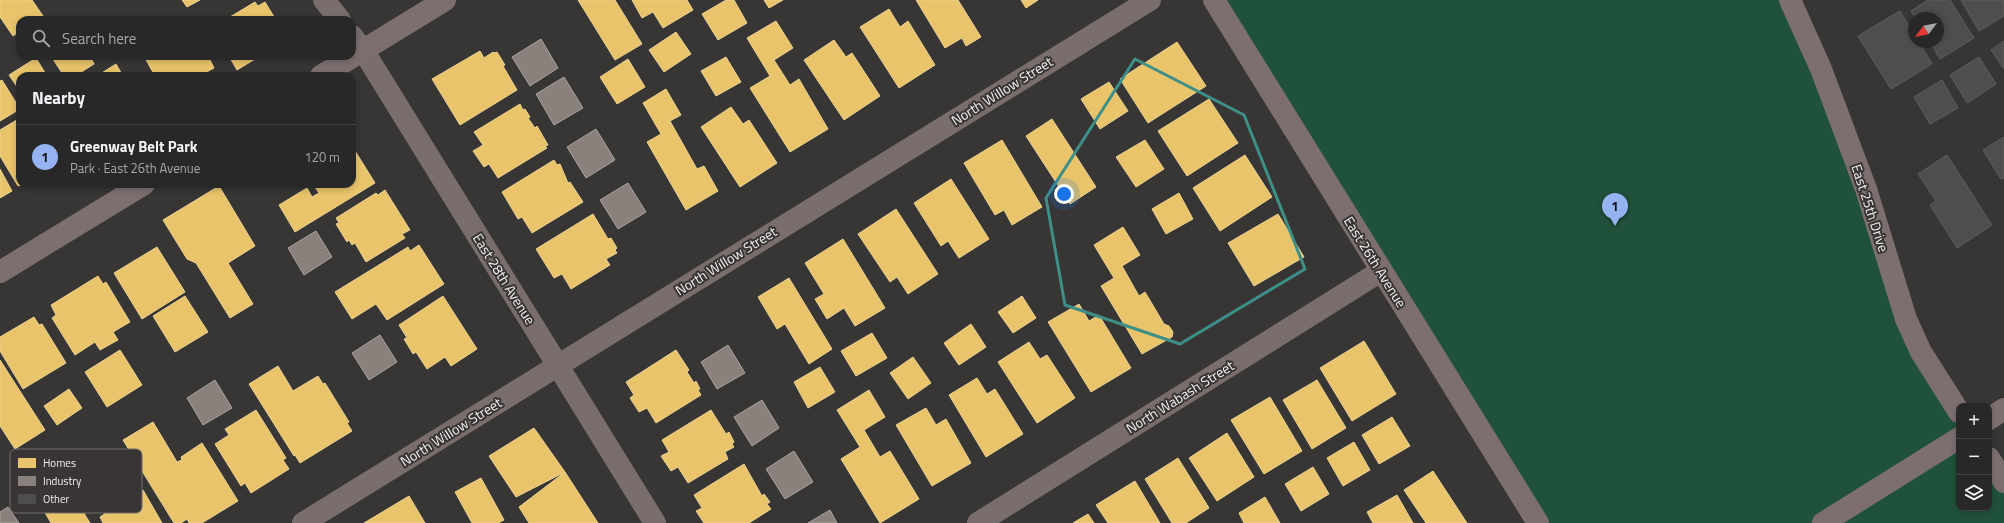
<!DOCTYPE html>
<meta charset="utf-8">
<style>
:root{--surface:#292828;--page:#353434;--text:#f1f3f6;--muted:#a5a6a8;--line:#454445;--accent:#95b2f1}
body{margin:0;font-family:"Titillium Web",sans-serif;background:var(--page);color:var(--text)}
.controls{position:absolute;right:12px;bottom:12px;display:grid;overflow:hidden;border-radius:8px;box-shadow:0 2px 6px #0003}
.controls button{width:36px;height:36px;display:grid;place-items:center;padding:0;border:0;border-bottom:1px solid var(--line);background:var(--surface);color:var(--text);font:20px sans-serif}
.compass{position:absolute;left:1908px;top:12px;width:36px;height:36px;border-radius:50%;background:var(--surface);box-shadow:0 2px 6px #0003;rotate:238deg}
.you{position:absolute;left:1064px;top:194px;width:14px;height:14px;margin:-10px;border:3px solid #fff;border-radius:50%;background:#1a73e8;box-shadow:0 0 0 6px #1a73e833}
.badge{display:grid;place-items:center;width:26px;height:26px;border-radius:50%;background:var(--accent);color:#111;font-size:13px;font-weight:700}
.pin{position:absolute;translate:-50% -33px;filter:drop-shadow(0 1px 2px #0008)}
.pin::after{content:'';position:absolute;top:21px;width:14px;height:12px;background:inherit;clip-path:polygon(0 0,100% 0,50% 100%)}
.list{margin:0;padding:0;list-style:none}
h2{display:flex;justify-content:space-between;align-items:center;height:52px;margin:0;padding:0 16px;font-size:17px}
h2 small{font-size:13px;font-weight:400;color:var(--muted)}
.list li{display:grid;grid-template-columns:26px 1fr auto;gap:12px;align-items:center;box-sizing:border-box;height:64px;padding:0 16px;border-top:1px solid var(--line)}
.list b{display:block;font-size:15px;white-space:nowrap}
.list p{margin:0;font-size:13px;white-space:nowrap;color:var(--muted)}
.list em{font-size:13px;font-style:normal;color:var(--muted)}
.icon{flex:none;width:22px;height:22px;fill:none;stroke:currentColor;stroke-width:2;stroke-linecap:round;stroke-linejoin:round}
.map{position:relative;flex:none;width:2004px;height:523px;overflow:hidden}
.search{position:absolute;background:var(--surface);box-shadow:0 2px 6px #0003;left:16px;top:16px;width:340px;height:44px;display:flex;align-items:center;gap:10px;box-sizing:border-box;padding:0 14px;border-radius:12px;color:var(--muted);font-size:15px}
.panel{position:absolute;background:var(--surface);box-shadow:0 2px 6px #0003;left:16px;top:72px;width:340px;height:116px;border-radius:12px}
.map>svg:first-child{display:block}
</style>
<div class="map">
<svg width="2004" height="523" viewBox="0 0 2004 523">
<rect width="100%" height="100%" fill="#373635"/>
<path fill="#20513b" d="M 1214,0 L 1790,0 L 1893,280 L 1959,412 L 1959,508 L 1989,508 L 1989,458 L 2004,482 L 2004,523 L 1538,523 Z"/>
<path fill="#e9c46a" stroke="#ecd292" d="M 0,0 L 32,0 L 43,16 L 37,20 L 20,20 L 20,31 L 13,36 L 0,17 Z
M 182,0 L 200,0 L 187,7 Z
M 578,0 L 615,0 L 642,44 L 615,60 Z
M 632,0 L 687,0 L 693,10 L 663,28 L 653,12 L 642,18 Z
M 726,0 L 734,0 L 747,23 L 718,40 L 702,14 Z
M 764,0 L 783,0 L 769,8 Z
M 916,0 L 958,0 L 981,37 L 966,46 L 962,38 L 945,48 Z
M 1021,0 L 1038,0 L 1026,8 Z
M 255,2 L 258,6 L 265,2 L 276,20 L 225,20 Z
M 889,9 L 900,27 L 908,21 L 935,65 L 899,88 L 860,27 Z
M 776,21 L 793,48 L 774,60 L 790,85 L 799,79 L 828,129 L 790,152 L 750,88 L 770,76 L 747,38 Z
M 676,32 L 691,54 L 664,72 L 649,50 Z
M 834,40 L 846,57 L 852,53 L 880,96 L 844,120 L 804,60 Z
M 1177,42 L 1206,86 L 1148,123 L 1120,79 Z
M 480,51 L 484,58 L 493,52 L 494,53 L 497,52 L 505,65 L 503,66 L 517,90 L 460,125 L 432,79 Z
M 51,56 L 90,56 L 94,64 L 75,76 L 64,76 Z
M 144,56 L 208,56 L 214,68 L 199,76 L 155,76 Z
M 229,56 L 260,56 L 237,70 Z
M 726,57 L 741,82 L 716,96 L 701,71 Z
M 36,58 L 47,76 L 20,76 L 20,91 L 9,75 Z
M 628,59 L 645,87 L 617,104 L 600,77 Z
M 116,64 L 123,76 L 97,76 Z
M 2,80 L 20,109 L 0,121 L 0,81 Z
M 1109,82 L 1128,111 L 1100,129 L 1081,99 Z
M 666,89 L 681,115 L 670,121 L 697,169 L 704,166 L 718,191 L 686,210 L 647,142 L 661,134 L 643,103 Z
M 1209,99 L 1238,143 L 1187,176 L 1158,131 Z
M 520,104 L 523,110 L 525,109 L 530,117 L 528,118 L 535,128 L 537,126 L 548,145 L 545,146 L 547,148 L 498,178 L 489,164 L 484,167 L 473,151 L 483,145 L 474,132 Z
M 731,107 L 743,124 L 749,120 L 777,163 L 740,187 L 701,127 Z
M 20,118 L 20,184 L 22,184 L 18,186 L 0,156 L 0,130 Z
M 1052,119 L 1096,187 L 1070,204 L 1026,136 Z
M 1002,140 L 1042,207 L 1012,225 L 1004,210 L 995,215 L 964,163 Z
M 1145,140 L 1164,169 L 1136,187 L 1116,157 Z
M 352,146 L 375,183 L 295,232 L 279,205 L 307,188 L 312,197 L 319,193 L 313,184 L 352,184 Z
M 1245,155 L 1272,197 L 1220,231 L 1193,188 Z
M 554,160 L 557,165 L 560,164 L 568,183 L 570,182 L 583,202 L 532,233 L 522,217 L 518,219 L 502,192 Z
M 0,169 L 12,191 L 0,198 Z
M 951,179 L 989,239 L 959,258 L 948,241 L 941,246 L 914,203 Z
M 219,186 L 255,246 L 228,263 L 253,304 L 230,318 L 196,263 L 187,259 L 163,220 Z
M 385,190 L 410,230 L 402,234 L 405,238 L 366,262 L 355,243 L 352,245 L 349,240 L 347,242 L 336,224 L 339,223 L 336,218 L 376,193 L 378,195 Z
M 1179,193 L 1193,219 L 1166,234 L 1152,209 Z
M 896,209 L 938,274 L 908,294 L 897,277 L 890,282 L 858,234 Z
M 593,214 L 608,239 L 611,238 L 617,248 L 615,250 L 617,253 L 606,259 L 610,265 L 571,289 L 562,274 L 554,278 L 536,249 Z
M 1278,214 L 1304,257 L 1254,286 L 1228,243 Z
M 1123,227 L 1140,255 L 1122,266 L 1139,296 L 1145,292 L 1164,324 L 1169,326 L 1173,332 L 1172,337 L 1142,354 L 1101,286 L 1114,278 L 1094,245 Z
M 843,239 L 885,308 L 855,326 L 844,308 L 827,319 L 815,299 L 824,294 L 805,263 Z
M 419,245 L 444,284 L 387,320 L 376,304 L 352,319 L 335,292 L 408,247 L 410,251 Z
M 157,247 L 185,292 L 142,319 L 114,273 Z
M 98,276 L 103,284 L 106,282 L 130,322 L 113,332 L 118,340 L 100,350 L 95,342 L 75,355 L 52,318 L 56,315 L 51,305 Z
M 789,278 L 832,349 L 809,364 L 785,324 L 777,329 L 758,297 Z
M 185,296 L 208,332 L 175,352 L 153,316 Z
M 443,296 L 477,349 L 451,366 L 445,357 L 427,369 L 416,352 L 413,354 L 404,339 L 407,338 L 399,325 Z
M 1022,296 L 1036,318 L 1013,333 L 998,312 Z
M 1079,304 L 1089,321 L 1099,315 L 1131,368 L 1091,392 L 1048,322 Z
M 34,317 L 39,325 L 42,324 L 66,363 L 23,389 L 0,351 L 0,337 Z
M 971,324 L 986,347 L 959,365 L 944,343 Z
M 872,333 L 887,358 L 856,376 L 841,351 Z
M 1364,341 L 1396,394 L 1352,421 L 1320,368 Z
M 1029,342 L 1040,359 L 1047,355 L 1075,398 L 1037,423 L 998,362 Z
M 120,350 L 142,385 L 107,407 L 85,372 Z
M 676,350 L 689,370 L 687,372 L 694,383 L 696,381 L 700,389 L 698,390 L 701,395 L 656,423 L 647,408 L 639,412 L 630,398 L 634,395 L 626,382 Z
M 913,357 L 931,383 L 908,399 L 890,373 Z
M 0,360 L 45,430 L 15,449 L 0,426 Z
M 278,366 L 293,391 L 318,376 L 323,384 L 325,383 L 349,422 L 347,423 L 352,431 L 300,463 L 295,455 L 294,456 L 249,384 Z
M 820,367 L 835,392 L 808,408 L 794,382 Z
M 977,378 L 987,394 L 995,389 L 1023,434 L 986,457 L 949,395 Z
M 1317,380 L 1346,428 L 1312,449 L 1283,400 Z
M 69,389 L 82,408 L 57,425 L 44,406 Z
M 869,390 L 885,417 L 864,430 L 880,457 L 890,451 L 919,499 L 880,523 L 841,459 L 860,447 L 837,410 Z
M 1270,397 L 1302,451 L 1264,474 L 1231,420 Z
M 926,408 L 936,425 L 946,419 L 971,463 L 932,486 L 896,425 Z
M 256,410 L 286,458 L 283,460 L 289,469 L 251,493 L 245,483 L 241,486 L 215,444 L 229,435 L 225,429 Z
M 711,410 L 726,434 L 729,432 L 734,442 L 732,444 L 734,447 L 725,452 L 728,459 L 688,483 L 678,467 L 671,471 L 661,456 L 669,452 L 662,440 Z
M 1392,417 L 1410,446 L 1379,464 L 1362,435 Z
M 153,422 L 177,462 L 182,460 L 181,457 L 202,443 L 238,501 L 202,523 L 189,523 L 187,519 L 181,523 L 174,523 L 123,440 Z
M 534,428 L 565,472 L 516,497 L 489,456 Z
M 1227,433 L 1254,477 L 1217,501 L 1189,458 Z
M 1354,442 L 1370,470 L 1343,486 L 1327,458 Z
M 1178,458 L 1209,508 L 1186,523 L 1172,523 L 1145,479 Z
M 744,464 L 762,496 L 764,494 L 770,502 L 767,504 L 771,509 L 749,523 L 704,523 L 696,511 L 702,508 L 694,495 Z
M 1313,467 L 1329,494 L 1301,511 L 1285,484 Z
M 1433,471 L 1467,523 L 1426,523 L 1404,490 Z
M 565,472 L 598,523 L 529,523 L 519,507 Z
M 62,478 L 90,523 L 51,523 L 35,495 Z
M 481,478 L 504,520 L 498,523 L 472,523 L 455,492 Z
M 1135,481 L 1160,523 L 1108,523 L 1096,505 Z
M 143,490 L 162,523 L 103,523 L 100,517 L 112,509 L 110,505 L 125,496 L 127,500 Z
M 1397,495 L 1413,523 L 1373,523 L 1367,512 Z
M 409,496 L 425,523 L 364,523 Z
M 1265,497 L 1280,523 L 1244,523 L 1239,513 Z
M 1088,514 L 1094,523 L 1073,523 Z"/>
<path fill="#8a817c" stroke="#aaa39f" d="M 541,39 L 558,68 L 530,86 L 512,57 Z
M 564,77 L 583,108 L 554,125 L 536,94 Z
M 596,129 L 615,160 L 586,178 L 567,147 Z
M 628,183 L 646,212 L 618,229 L 600,200 Z
M 316,231 L 332,257 L 304,275 L 288,248 Z
M 380,335 L 397,362 L 369,380 L 352,353 Z
M 728,345 L 745,373 L 717,389 L 701,362 Z
M 215,380 L 232,408 L 203,425 L 187,398 Z
M 762,400 L 779,428 L 752,446 L 734,417 Z
M 794,451 L 813,482 L 785,499 L 766,469 Z
M 8,507 L 19,523 L 0,523 L 0,512 Z
M 830,510 L 837,523 L 808,523 Z"/>
<path fill="#4f4e4e" stroke="#5f5d5d" d="M 1928,0 L 1950,0 L 1974,38 L 1940,59 L 1930,42 L 1938,42 L 1938,18 L 1915,18 L 1911,11 Z
M 1961,0 L 2004,0 L 2004,16 L 1979,31 Z
M 1900,11 L 1914,34 L 1914,42 L 1919,42 L 1932,64 L 1891,89 L 1858,36 Z
M 2004,41 L 2004,69 L 1991,50 Z
M 1979,57 L 1996,84 L 1967,103 L 1950,75 Z
M 1942,80 L 1958,108 L 1930,124 L 1914,97 Z
M 2004,137 L 2004,178 L 2001,179 L 1983,150 Z
M 1947,155 L 1992,225 L 1957,248 L 1930,205 L 1936,201 L 1918,174 Z"/>
<g fill="none" stroke-linecap="round" stroke-linejoin="round">
<path stroke="#796d6d" stroke-width="22" d="M 324,0 L 340,20
M 352,36 L 363,50 L 655,523
M 303,523 L 1150,0
M 978,523 L 1381,271"/>
<path stroke="#7d6f70" stroke-width="22" d="M 1214,0 L 1538,523
M 1790,0 L 1821,69 L 1866,189 L 1906,319 L 1921,352 L 1959,412
M 321,76 L 445,0
M 0,272 L 144,184
M 1989,419 L 2004,409
M 1989,458 L 2004,482
M 1823,523 L 1959,438"/>
</g>
<path fill="none" stroke="#3d8f88" stroke-width="3" stroke-linejoin="round" d="M 1135,59 L 1244,115 L 1305,269 L 1180,344 L 1065,305 L 1046,198 Z"/>
<g text-anchor="middle" stroke-width="4" stroke-linejoin="round" paint-order="stroke">
<g font-size="14" fill="#f4f2f1" stroke="#383534">
<text transform="translate(1002 91) rotate(-32)" y="5">North Willow Street</text>
<text transform="translate(1870 208) rotate(72)" y="5">East 25th Drive</text>
<text transform="translate(726 261) rotate(-32)" y="5">North Willow Street</text>
<text transform="translate(1375 262) rotate(58)" y="5">East 26th Avenue</text>
<text transform="translate(504 279) rotate(58)" y="5">East 28th Avenue</text>
<text transform="translate(1180 397) rotate(-32)" y="5">North Wabash Street</text>
<text transform="translate(451 432) rotate(-32)" y="5">North Willow Street</text>
</g>
</g>
<rect x="10" y="449" width="132" height="64" rx="6" fill="#383534" stroke="#706e6d" stroke-width="1"/>
<rect x="18" y="458" width="18" height="10" fill="#e9c46a"/>
<rect x="18" y="476" width="18" height="10" fill="#8a817c"/>
<rect x="18" y="494" width="18" height="10" fill="#4f4e4e"/>
<g font-size="11" fill="#f4f2f1">
<text x="43" y="467">Homes</text>
<text x="43" y="485">Industry</text>
<text x="43" y="503">Other</text>
</g>
</svg>
<div class="controls">
<button>+</button>
<button>−</button>
<button><svg class="icon" aria-label="layers" viewBox="0 0 24 24"><path d="M12 4l9 5-9 5-9-5zM3 14l9 5 9-5"/></svg></button>
</div>
<svg class="compass" viewBox="-18 -18 36 36"><path d="M0-13l5 13h-10z" fill="#e53935"/><path d="M0 13l5-13h-10z" fill="#a5a6a8"/></svg>
<div class="you"></div>
<div class="pin badge" style="left:1615px;top:226px">1</div>
<div class="search"><svg class="icon" aria-label="search" viewBox="0 0 24 24"><circle cx="10" cy="10" r="6"/><path d="M15 15l6 6"/></svg>Search here</div>
<section class="panel">
<h2>Nearby<small></small></h2>
<ul class="list">
<li><span class="badge">1</span><div><b>Greenway Belt Park</b><p>Park · East 26th Avenue</p></div><em>120 m</em></li>
</ul>
</section>
</div>
